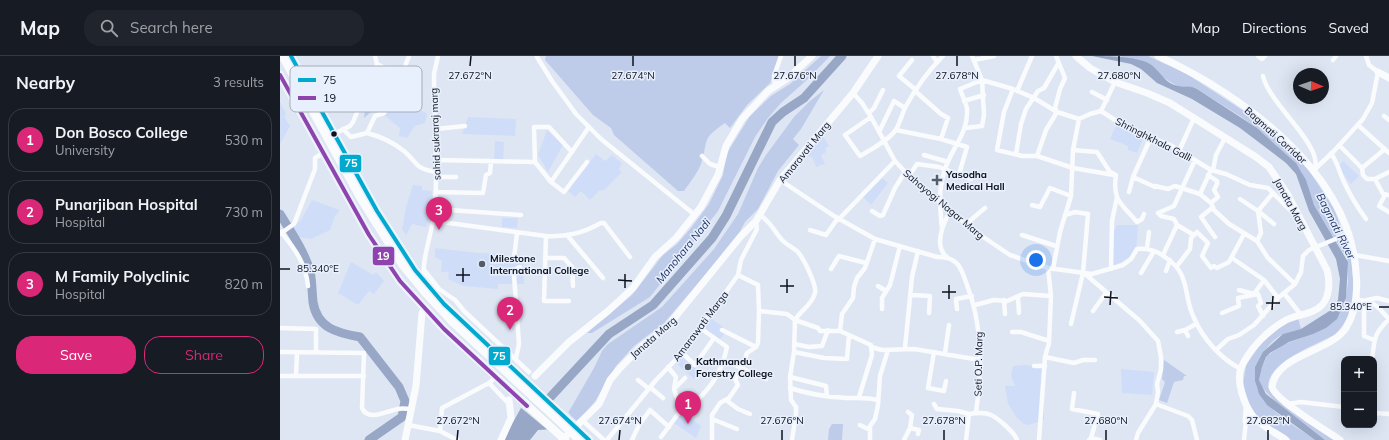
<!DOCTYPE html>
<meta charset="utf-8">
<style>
:root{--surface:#171b24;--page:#20242c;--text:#f1f3f6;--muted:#9ea1a6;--line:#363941;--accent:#db2777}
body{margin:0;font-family:Mulish,sans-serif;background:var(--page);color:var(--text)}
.controls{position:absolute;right:12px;bottom:12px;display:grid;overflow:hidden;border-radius:8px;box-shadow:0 4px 16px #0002}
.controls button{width:36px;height:36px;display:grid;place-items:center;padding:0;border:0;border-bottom:1px solid var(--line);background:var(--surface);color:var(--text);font:20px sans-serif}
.compass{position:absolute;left:1013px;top:12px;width:36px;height:36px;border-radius:50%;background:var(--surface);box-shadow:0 4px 16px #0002;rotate:92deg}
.you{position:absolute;left:756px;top:204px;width:14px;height:14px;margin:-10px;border:3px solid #fff;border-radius:50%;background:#1a73e8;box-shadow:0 0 0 6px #1a73e833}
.badge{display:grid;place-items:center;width:26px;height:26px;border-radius:50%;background:var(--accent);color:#fff;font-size:13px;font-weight:700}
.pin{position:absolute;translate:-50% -33px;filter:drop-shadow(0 1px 2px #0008)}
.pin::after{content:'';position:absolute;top:21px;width:14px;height:12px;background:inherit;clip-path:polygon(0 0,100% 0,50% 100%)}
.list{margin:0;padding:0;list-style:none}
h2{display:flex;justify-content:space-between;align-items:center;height:52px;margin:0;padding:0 16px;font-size:17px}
h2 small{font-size:13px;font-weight:400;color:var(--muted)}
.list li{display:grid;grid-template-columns:26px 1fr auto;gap:12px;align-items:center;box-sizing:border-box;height:64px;margin:0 8px 8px;padding:0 8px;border:1px solid var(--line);border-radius:16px}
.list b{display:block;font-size:15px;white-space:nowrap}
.list p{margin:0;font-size:13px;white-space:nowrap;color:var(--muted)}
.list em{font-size:13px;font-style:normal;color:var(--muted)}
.actions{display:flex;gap:8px;padding:12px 16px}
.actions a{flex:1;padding:9px 0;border:1px solid var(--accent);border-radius:16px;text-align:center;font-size:14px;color:var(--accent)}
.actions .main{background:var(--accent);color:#fff}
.icon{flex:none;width:22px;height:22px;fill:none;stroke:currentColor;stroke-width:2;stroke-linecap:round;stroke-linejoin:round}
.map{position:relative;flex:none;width:1109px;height:384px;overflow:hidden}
header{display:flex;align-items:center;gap:24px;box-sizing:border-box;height:56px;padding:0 20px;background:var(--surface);border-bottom:1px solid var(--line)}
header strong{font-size:19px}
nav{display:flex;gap:22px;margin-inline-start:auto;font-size:14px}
.search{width:280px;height:36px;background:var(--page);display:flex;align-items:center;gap:10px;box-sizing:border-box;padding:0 14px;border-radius:16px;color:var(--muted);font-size:15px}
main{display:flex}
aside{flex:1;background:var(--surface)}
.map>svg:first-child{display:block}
</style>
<header>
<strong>Map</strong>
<div class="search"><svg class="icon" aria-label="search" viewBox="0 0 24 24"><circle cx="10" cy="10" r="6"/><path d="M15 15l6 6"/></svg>Search here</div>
<nav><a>Map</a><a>Directions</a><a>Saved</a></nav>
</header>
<main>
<aside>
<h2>Nearby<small>3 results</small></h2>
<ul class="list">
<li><span class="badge">1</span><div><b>Don Bosco College</b><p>University</p></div><em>530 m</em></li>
<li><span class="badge">2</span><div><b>Punarjiban Hospital</b><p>Hospital</p></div><em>730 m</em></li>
<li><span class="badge">3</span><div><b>M Family Polyclinic</b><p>Hospital</p></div><em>820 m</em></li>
</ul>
<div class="actions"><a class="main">Save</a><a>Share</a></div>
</aside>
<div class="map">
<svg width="1109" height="384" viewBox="0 0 1109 384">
<rect width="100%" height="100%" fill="#dee6f4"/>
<path fill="#cfddf8" d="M 116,40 L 132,48 L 147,58 L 145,67 L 135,70 L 127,82 L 119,80 L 120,72 L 104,59 Z
M 0,46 L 6,58 L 4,61 L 10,70 L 0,88 Z
M 188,61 L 236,63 L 235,80 L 182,78 Z
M 838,65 L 864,80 L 857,97 L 848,94 L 848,90 L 830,83 Z
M 267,74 L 283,89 L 268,116 L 258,99 Z
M 541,77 L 549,90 L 545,92 L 546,96 L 541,99 L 545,108 L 536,111 L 534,105 L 533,105 L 533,102 L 524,98 Z
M 215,85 L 224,86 L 223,106 L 214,105 Z
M 316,98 L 325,105 L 332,99 L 342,107 L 339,114 L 342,116 L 324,134 L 319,135 L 310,144 L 301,135 L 295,141 L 288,135 L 291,132 L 289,130 L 295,123 L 297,123 Z
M 1063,105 L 1079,120 L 1071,128 L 1058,111 Z
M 602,122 L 608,127 L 591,149 L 583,141 Z
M 133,129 L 142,130 L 142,134 L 152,135 L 151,155 L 146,171 L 132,168 L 126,179 L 122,173 L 126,151 Z
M 32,144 L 60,154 L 55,160 L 50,174 L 31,183 L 17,181 L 12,172 L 21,164 Z
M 222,162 L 238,162 L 237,172 L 222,171 Z
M 837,169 L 858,169 L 856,197 L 832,212 L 831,182 Z
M 155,192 L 198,197 L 226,198 L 227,204 L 243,205 L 244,228 L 218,228 L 218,233 L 183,230 L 168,223 L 169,216 L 161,216 L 162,205 L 155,201 Z
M 71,206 L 93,219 L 96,216 L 104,225 L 94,238 L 89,235 L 78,249 L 58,237 Z
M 429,261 L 443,271 L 441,274 L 445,276 L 440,284 L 421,271 Z
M 402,299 L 420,316 L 414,323 L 395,306 Z
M 745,309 L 763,311 L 764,364 L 749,369 L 744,368 L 737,362 L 728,348 L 725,330 L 735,330 L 731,320 L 733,310 Z
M 841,313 L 874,316 L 872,339 L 842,337 Z
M 402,356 L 421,370 L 416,382 L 394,367 Z"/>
<path fill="#becce9" d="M 266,0 L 499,0 L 490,27 L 467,49 L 450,72 L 445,67 C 420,84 429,84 421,108 C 417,118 410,126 404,135 L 398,135 L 334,79 L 331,72 L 313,59 L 265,4 Z
M 541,0 L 550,0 L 529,22 L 501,47 L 488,62 L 475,81 L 438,155 L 370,241 L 312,277 L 307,277 L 352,239 L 383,199 L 397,188 L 411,172 L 429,148 L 443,119 L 447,97 L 470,60 L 491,40 L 510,28 Z
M 839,0 L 868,0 L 907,18 L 970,59 L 1023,105 L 1053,151 L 1058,163 L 1060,171 L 1055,178 L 1058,183 L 1064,182 L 1067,184 C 1074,213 1080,258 1054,279 C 1037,288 982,309 989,333 L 1026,366 L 1054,384 L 1045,384 C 1030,372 983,341 979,324 L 982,311 L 987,300 L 1003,289 L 1046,272 L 1065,247 L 1068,226 L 1067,203 L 1034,149 L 1022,117 L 1014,105 L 977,72 L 960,60 L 917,33 L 903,30 L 899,31 L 882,21 L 870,8 Z
M 103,12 L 114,35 L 102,55 L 94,53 L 84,62 L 85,51 Z
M 544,34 L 521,73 L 513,83 L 519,89 L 498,115 L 478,153 L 465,166 L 456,183 L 384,267 L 354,290 L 336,310 L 316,344 L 298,366 L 288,357 L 314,312 L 322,295 L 328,288 L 382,251 L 434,193 L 458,158 L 478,112 L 486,99 L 514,61 L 530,45 Z
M 1018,262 L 1021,273 C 1016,275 1009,276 1004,278 C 991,283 983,296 978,308 C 963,344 1011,366 1035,384 L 1011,384 L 978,362 L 969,348 L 963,328 L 966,309 L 982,286 L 1003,269 Z
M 884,304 L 907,320 L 904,320 L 903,324 L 894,326 L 887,347 L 879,344 L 885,326 L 882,323 Z
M 552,368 L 563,368 L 562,384 L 548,384 L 549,373 Z"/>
<path fill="#98a7c6" d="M 812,0 C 828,0 856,0 870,8 C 878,13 882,22 890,27 C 900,33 907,28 917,33 L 977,72 L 1016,107 L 1026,124 L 1034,149 L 1068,206 L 1066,242 L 1057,263 L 1046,272 L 1033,278 L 1009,286 L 990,297 L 986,301 L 982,311 L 979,324 L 986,338 L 1045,384 L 1035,384 L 987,349 L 979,338 L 975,325 L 975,311 L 983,296 L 1003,278 L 1021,273 L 1051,254 L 1058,244 L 1060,223 L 1056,203 L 1029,155 L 1016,118 L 1006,107 L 960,72 L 912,43 L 877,27 L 861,13 L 851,8 Z
M 261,332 L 274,373 L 258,374 L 250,384 L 223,384 L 241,352 Z"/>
<path fill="#dee6f4" d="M 260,331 L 290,358 L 274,375 L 269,375 L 240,351 Z"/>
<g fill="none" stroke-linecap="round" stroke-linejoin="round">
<path stroke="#98a7c6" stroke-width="9" d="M 0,158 C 11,176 24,195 30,215 C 32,225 32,236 33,246 C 37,272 57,277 80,281 L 119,331 L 125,345 L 122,361 L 89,384
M 263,349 L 329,278 L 373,249 L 432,182 L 446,160 L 492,66 L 503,56 L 524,42 L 562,0"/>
<path stroke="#fafbfd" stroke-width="4.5" d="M 653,0 L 657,6
M 978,0 L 982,3 L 985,0
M 257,1 L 272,25 L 296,58 L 321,83 L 415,159
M 632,4 L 619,20 L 636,34
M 694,4 L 714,0
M 1053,4 L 1056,0
M 983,20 C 989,48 1042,88 1035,112
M 495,29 L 494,20 L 501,0
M 733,33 L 724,56 L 717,94 L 742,100 L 757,100 L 766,74 L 777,56 L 775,52 L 780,33 L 785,22 L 776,0
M 116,34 L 129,0
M 635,35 L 661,58 L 668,62 L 661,83
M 737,35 L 752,0
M 812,36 L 827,44
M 573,37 L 582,47 L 591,61 L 615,105 L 629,120 L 693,174 L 730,199 L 768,212 L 812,218 L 843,209 L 851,203 L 857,193 C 868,192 876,194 885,201 C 912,219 902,238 914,262 C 923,283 941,303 961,313
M 684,45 L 704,39
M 821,55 L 835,26
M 589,57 L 594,52 L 603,34
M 1104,60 L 1109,64
M 591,61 L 565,79 L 580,100 C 592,93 606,86 615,75 C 620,68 622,57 626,50 C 636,32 648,15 663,0
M 1078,69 L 1109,97
M 685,72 L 702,70 L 704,59 L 702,24 L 733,33 L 754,42 L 777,56 L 799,63 L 810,58 L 821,55 L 846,71 L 890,89 L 931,114 L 946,118 L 970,129 L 988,132 L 1016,160
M 63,73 L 71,81 L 87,77 L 95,60 L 104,57 L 111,46 L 116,34 L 108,14 L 97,8 L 95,0
M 156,73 L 185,70
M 616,74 L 661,83 L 687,91 L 680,115
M 599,76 L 614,45 L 625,52
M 87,77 C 99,80 114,87 124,95 C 138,107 135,113 156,116
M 54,78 L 70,70 L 73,66 L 97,8
M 871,81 L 853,121 L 875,131
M 1059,89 L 1082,112 L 1083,119 L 1087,123 L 1095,123 L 1103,138 L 1109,139
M 793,94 L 817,96 L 830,116 L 836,119 C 832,145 842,148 857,166 L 862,163 L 864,158
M 899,95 L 914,62
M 1051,97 C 1058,107 1059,116 1064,126 C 1070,139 1078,152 1086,163
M 736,98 L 741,68 L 746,53 L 758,35 L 764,32 L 778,8
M 644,99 L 668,106
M 422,100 L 430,108 L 439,111
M 757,100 L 793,112 L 834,119
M 156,104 L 255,106 L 254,71 L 269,71 L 292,96
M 255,106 L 271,126 L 284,136 L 307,106
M 1082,112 L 1105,93
M 933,114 L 936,99 L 945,82
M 1034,114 L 1054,95 L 1083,63 L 1092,47 L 1098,16 L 1089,9 L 1086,0
M 629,120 L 637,108 L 659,111 L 691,123
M 156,121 L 176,121
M 1095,123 L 1109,116
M 500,124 L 554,160 L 595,183 L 657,201 C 680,200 682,215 688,232 C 703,272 702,315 696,356
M 271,126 L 309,71
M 875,130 L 888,133 L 895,130 L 920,138 L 931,114
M 156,136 L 203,137 L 206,119 L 210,117 L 211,106
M 849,136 L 853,121
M 993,137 L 978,155 L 994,168
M 920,138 L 931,147 L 938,141 L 934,134 L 937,128 L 937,125 L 928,119
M 1105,139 L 1099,150 L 1109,156
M 960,143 L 978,155 L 981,177 L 977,185
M 931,147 L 934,154 L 949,168 L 977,185 L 988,202 L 1015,228
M 752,149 L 760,151 L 770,132 L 791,140
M 933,151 L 921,161 L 935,181
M 155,153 L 241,159
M 592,155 L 600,160 L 603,159 L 615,132 L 625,116
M 480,159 C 492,167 493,174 502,184 C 507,189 512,191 517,195 C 523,201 537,229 535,237 C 532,249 521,254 515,264 L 538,272 L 540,275 L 560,275 L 591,289 L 591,291 L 602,294 L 634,293 L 700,304
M 785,159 L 795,156 L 808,158 L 803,217 L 791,268
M 560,162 L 615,105
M 154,165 L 266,180 L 264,245 L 289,245
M 686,168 L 705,152
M 897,169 L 914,179
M 662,173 C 660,151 658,138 664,116 C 670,94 689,77 687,53 C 686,46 682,39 680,33 L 702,24 L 692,0
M 530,174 L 546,179 L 558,162
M 1,176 C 15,193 26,208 28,230
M 0,178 L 14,168 L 35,113 L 35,102 L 43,97
M 287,179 L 323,222
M 742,179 L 776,190
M 266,180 C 287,181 303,177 321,167 L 324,167 L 350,201
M 867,192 L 869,176
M 883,199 L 897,169 L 894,163 L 881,160 L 878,157 L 894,150 L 915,104
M 1075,199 L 1109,205
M 667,201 C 653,190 663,168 670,155
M 234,202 L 237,177
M 265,202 L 284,202 L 292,211 L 293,230
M 952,202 L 984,224
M 897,210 L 910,193 L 911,182 L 917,176 L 928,187 L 922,200 L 931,212 L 934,210 L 937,212 L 949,206 L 964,178
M 551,213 L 559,200 L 586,207
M 773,213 L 780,176 L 791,140 L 793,94 L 799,63
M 831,213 L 832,165 L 837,141
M 145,215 L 159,233 L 175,244 L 184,255 L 249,316
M 886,215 L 890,204
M 804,217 L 860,265 L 878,285 L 881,301 L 881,313 L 877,328 L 878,336 L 876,348 L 858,377 L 856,384
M 861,217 L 874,195
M 458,219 L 478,229 L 479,255 L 507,258 L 515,264 L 514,296 L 510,321 L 511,344 L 516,351 L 516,358 L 512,384
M 144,223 C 141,203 154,172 155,151 C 158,106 154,62 154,18 L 158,0
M 598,230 L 606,235
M 959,234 L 974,238 L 984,224 L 998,242
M 1004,237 L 1021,259
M 631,239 L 650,240 L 649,257
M 738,241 L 739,257
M 724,244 L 725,258
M 1075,244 C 1094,244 1097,250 1109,263 C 1093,279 1095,282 1092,303
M 695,249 L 714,244 L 727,245 L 743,238 L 771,240
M 602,253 L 602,242 L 610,229 L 620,190
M 677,253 L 676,243 L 692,240
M 813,255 L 826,237
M 942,257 L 959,250 L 958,242 L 978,238 L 981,247 L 978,250 L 983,260
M 0,272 L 36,273 L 36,296
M 442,274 L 476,291
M 560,275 L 562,258 L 573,242 L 574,231 L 577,222 L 585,212 L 595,183
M 732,276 L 741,276 L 769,285
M 897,276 L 905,274
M 908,280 L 905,274 L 916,268
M 1094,284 L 1084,280 L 1084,257 L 1087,244 L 1097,242 L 1109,245
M 514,288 L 529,291 L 542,290 L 548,274
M 625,292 L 632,221 L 638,195
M 936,294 L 948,283 L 959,279 L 974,269 L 998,242 L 1015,228 L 1021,216 L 1023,200 L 1029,194 L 1070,177
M 0,296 L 84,297 L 82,352 C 88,366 107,355 118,353 C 122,352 127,353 131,353
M 514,296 L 544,302 L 567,303 L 569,279
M 654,296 L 648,332 L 664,335 L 666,325
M 402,297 L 415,309 L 434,282
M 665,297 L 669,269
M 765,301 L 794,307 L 803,304 L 815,304
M 236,302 L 239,288 L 234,219 L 236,213 L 240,211
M 444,304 L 486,323
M 754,310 L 765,310
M 388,311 L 396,321 L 394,333 L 401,354
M 0,320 L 84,320
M 16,320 L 17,296
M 510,321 L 546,330 L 547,340
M 358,324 L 369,333
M 209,327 L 228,347
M 370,331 L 383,342
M 510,332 C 528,338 547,341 566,342 C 577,342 587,341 598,344
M 394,333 L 405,322
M 794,337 L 792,353 L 818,358 L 811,382 L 809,384
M 579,341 L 592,299 L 591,291
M 446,344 L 458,353 L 470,358
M 654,348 L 657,353 L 678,355 L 689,358
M 876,348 L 908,360 L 912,364 L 917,384
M 1008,348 L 1021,346 L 1064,351
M 401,354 L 409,353 C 430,332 441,320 447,291 L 419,271
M 628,356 L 632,359 L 630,372 L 639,374 L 638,378
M 1094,357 L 1109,358
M 432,363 L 457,373
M 302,364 L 324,384
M 128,369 L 160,375 L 177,384
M 580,369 L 590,374
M 160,375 L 162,352 L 209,327 L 216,321
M 381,381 L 401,354
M 327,384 L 376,324 L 402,297 L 458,219 L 461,204 L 477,173 L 476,165
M 352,384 L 359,369 L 370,354 L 389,371
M 432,384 L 432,359 L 440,347 L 449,342 L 458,329 L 455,323 L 462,312 L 467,297 L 476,291 L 478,287 L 479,255
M 590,384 L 590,370 L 595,363 L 598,349 L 600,320 L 608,294
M 624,384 L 630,372
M 686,384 L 689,358 C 695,357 705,356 711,359 C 718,362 735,377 737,384
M 759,384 L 765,301 L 769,287 L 771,240 L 768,212
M 811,384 L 811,382 L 820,384
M 964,384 L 966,365"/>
<path stroke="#fafbfd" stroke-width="7" d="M 796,0 L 810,12 L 835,26 L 867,37 L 890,47 L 976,101 L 989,111 L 1008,139 L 1047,214 C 1050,225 1050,240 1042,249 C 1033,259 1017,258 1006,264 C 988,274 969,293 961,312 C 956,325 964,348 972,359 C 980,370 995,376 1006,384
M 878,0 C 962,38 1070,117 1076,216 C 1078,235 1076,256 1066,272 C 1051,296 996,298 992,331 C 995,344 1047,375 1060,384
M 1098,16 L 1109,22
M 255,320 L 289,286 L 328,255 L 353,232 L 375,201 L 396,182 L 421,151 L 438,119 L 446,90 L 462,63 L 488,35 L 508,22 L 532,0
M 966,365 L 967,352
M 125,384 L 136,330 L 142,257 L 145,254
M 221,384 L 231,362 L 229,344
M 282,384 L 319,348 L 330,324 L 340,312 L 362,290 L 387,271 L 461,180 L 476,165 L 500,124 L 573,37 L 598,0"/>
<path stroke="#fafbfd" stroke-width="8" d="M 11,0 L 97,155 L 135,214 L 164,248 L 309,384
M 0,19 L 89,179 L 120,225 L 164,273 L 285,384"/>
<path stroke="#fafbfd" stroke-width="9" d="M 3,0 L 81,142 L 123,209 L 146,237 L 173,266 L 300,384"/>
<defs>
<path id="bus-1" d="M 11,0 L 97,155 L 135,214 L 164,248 L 309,384"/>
<path id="bus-2" d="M 0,19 L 89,179 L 120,225 L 164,273 L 247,350"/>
</defs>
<use href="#bus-1" stroke="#e9f0fd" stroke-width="7"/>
<use href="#bus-2" stroke="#e9f0fd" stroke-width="7"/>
<use href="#bus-1" stroke="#00a9ce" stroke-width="4"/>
<use href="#bus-2" stroke="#8e44ad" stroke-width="4"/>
</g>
<path fill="none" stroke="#0d121d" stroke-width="1.5" d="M 190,10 L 191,0M 353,10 L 353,0M 515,10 L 515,0M 677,10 L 677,0M 839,10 L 839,0M 0,213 L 10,213M 176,219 L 190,219M 338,224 L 352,225M 183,226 L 183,212M 500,230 L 514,230M 345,232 L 345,218M 662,236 L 676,236M 507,237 L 507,223M 824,241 L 838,242M 669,243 L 669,229M 986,247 L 1000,247M 830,249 L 831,235M 1099,251 L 1109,251M 992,254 L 993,240M 177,384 L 178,374M 339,384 L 340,374M 502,384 L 502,374M 664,384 L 664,374M 826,384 L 826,374M 988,384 L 988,374"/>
<circle fill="#0d121d" stroke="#e9f0fd" stroke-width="1.5" cx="54" cy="78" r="3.5"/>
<g fill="#565c68" stroke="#e9f0fd" stroke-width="1.5">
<path d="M655 118h4v4h4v4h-4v4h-4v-4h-4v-4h4z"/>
<circle cx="202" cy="208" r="4"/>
<circle cx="408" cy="311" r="4"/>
</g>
<g text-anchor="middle" stroke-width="3" stroke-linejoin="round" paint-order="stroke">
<g font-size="10" fill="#0d121d" stroke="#e9f0fd">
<text transform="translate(155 78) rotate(-92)" y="4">sahid sukraraj marg</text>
<text transform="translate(996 79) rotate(42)" y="4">Bagmati Corridor</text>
<text transform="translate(874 83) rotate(27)" y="4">Shringhkhala Galli</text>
<text transform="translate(524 96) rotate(-51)" y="4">Amaravati Marg</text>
<text transform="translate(664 148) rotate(40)" y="4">Sahayogi Nagar Marg</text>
<text transform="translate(1011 148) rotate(61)" y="4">Janata Marg</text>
<text transform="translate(420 270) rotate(-53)" y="4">Amarawati Marga</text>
<text transform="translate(373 281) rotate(-41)" y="4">Janata Marg</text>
<text transform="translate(698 308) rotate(-89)" y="4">Seti O.P. Marg</text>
</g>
<g font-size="10" font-weight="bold" fill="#0d121d" stroke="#e9f0fd" text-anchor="start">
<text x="666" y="122">Yasodha<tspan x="666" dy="12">Medical Hall</tspan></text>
<text x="210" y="206">Milestone<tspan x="210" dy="12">International College</tspan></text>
<text x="416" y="309">Kathmandu<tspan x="416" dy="12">Forestry College</tspan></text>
</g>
<g font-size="11" font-style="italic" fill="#1d3365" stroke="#e9f0fd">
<text transform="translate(1056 170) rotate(63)" y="4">Bagmati River</text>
<text transform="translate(403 195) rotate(-51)" y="4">Manohara Nadi</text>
</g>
</g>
<rect x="10" y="10" width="132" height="46" rx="6" fill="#e9f0fd" stroke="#a7adba" stroke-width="1"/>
<rect x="18" y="22" width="18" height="4" fill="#00a9ce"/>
<rect x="18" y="40" width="18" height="4" fill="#8e44ad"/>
<g font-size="11" fill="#0d121d">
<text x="43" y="28">75</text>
<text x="43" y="46">19</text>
</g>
<g font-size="10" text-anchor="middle" fill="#0d121d" stroke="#e9f0fd" stroke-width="3" stroke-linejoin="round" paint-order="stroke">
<text x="190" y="23">27.672°N</text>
<text x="353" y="23">27.674°N</text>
<text x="515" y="23">27.676°N</text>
<text x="677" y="23">27.678°N</text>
<text x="839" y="23">27.680°N</text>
<text x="38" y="216">85.340°E</text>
<text x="1071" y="254">85.340°E</text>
<text x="178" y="368">27.672°N</text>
<text x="340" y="368">27.674°N</text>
<text x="502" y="368">27.676°N</text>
<text x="664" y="368">27.678°N</text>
<text x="826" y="368">27.680°N</text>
<text x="988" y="368">27.682°N</text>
</g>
<g stroke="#e9f0fd" stroke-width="1.5">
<rect x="59" y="98" width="23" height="19" rx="4" fill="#00a9ce"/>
<rect x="92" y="190" width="23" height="20" rx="4" fill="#8e44ad"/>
<rect x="208" y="290" width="23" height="20" rx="4" fill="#00a9ce"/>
</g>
<g font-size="11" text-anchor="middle" font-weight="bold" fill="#fff">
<text x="71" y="111">75</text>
<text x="103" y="204">19</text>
<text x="219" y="304">75</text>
</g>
</svg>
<div class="controls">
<button>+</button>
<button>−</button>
</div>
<svg class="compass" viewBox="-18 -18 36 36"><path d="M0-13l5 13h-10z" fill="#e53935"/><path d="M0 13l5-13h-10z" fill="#9ea1a6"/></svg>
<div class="you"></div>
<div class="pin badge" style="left:408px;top:368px">1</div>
<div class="pin badge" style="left:230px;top:274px">2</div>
<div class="pin badge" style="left:159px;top:174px">3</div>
</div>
</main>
